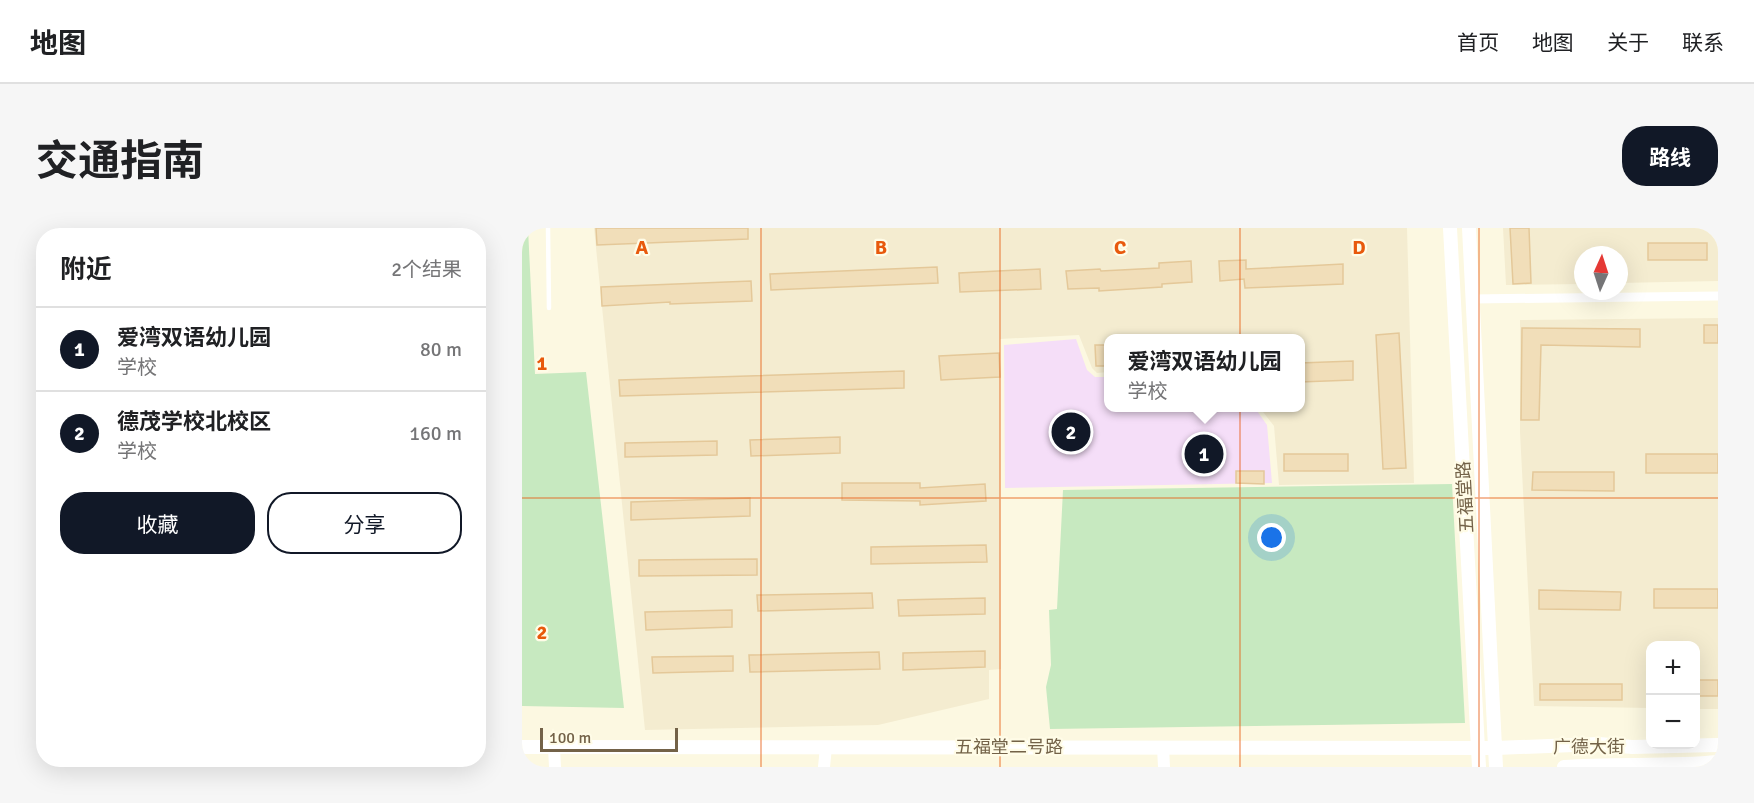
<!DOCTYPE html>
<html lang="zh">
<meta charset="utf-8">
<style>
:root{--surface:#fff;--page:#f6f6f6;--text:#202124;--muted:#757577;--line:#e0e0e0;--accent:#111827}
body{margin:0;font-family:Signika,"Noto Sans SC",sans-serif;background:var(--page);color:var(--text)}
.controls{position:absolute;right:18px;bottom:18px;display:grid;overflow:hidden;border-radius:12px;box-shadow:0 6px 24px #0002}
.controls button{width:54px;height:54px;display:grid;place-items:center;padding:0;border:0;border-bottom:2px solid var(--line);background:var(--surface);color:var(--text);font:30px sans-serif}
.compass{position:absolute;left:1052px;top:18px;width:54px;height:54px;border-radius:50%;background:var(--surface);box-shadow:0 6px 24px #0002;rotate:3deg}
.scale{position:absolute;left:18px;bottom:15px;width:138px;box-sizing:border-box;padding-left:6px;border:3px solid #736248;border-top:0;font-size:16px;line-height:21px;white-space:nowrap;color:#736248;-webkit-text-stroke:4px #fffce7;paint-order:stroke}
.you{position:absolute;left:750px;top:310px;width:21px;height:21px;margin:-15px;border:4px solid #fff;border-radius:50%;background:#1a73e8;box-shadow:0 0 0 9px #1a73e833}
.badge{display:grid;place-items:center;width:39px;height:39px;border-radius:50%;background:var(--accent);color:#fff;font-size:20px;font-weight:700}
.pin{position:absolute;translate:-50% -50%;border:3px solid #fff;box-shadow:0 2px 6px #0006}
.popup{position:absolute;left:582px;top:106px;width:201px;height:78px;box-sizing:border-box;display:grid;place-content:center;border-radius:12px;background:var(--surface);filter:drop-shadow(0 2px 4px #0005);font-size:20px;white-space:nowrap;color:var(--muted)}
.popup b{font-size:22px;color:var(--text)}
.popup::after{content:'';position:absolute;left:50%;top:100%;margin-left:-12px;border:12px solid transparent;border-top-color:var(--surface)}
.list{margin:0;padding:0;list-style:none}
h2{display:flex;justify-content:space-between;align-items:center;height:78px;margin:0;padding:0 24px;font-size:26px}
h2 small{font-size:20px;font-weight:400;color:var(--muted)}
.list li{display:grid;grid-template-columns:39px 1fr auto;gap:18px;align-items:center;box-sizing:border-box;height:84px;padding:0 24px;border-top:2px solid var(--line)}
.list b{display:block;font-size:22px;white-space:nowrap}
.list p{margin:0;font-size:20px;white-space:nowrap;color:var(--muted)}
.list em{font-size:20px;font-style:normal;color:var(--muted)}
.actions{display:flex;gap:12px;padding:18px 24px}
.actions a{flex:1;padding:14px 0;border:2px solid var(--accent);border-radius:24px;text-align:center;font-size:21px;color:var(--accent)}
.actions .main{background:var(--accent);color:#fff}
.map{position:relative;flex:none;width:1196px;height:539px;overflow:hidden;border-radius:24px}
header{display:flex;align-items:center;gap:36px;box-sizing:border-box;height:84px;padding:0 30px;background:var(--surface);border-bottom:2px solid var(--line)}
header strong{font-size:28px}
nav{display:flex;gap:33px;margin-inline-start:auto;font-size:21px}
.intro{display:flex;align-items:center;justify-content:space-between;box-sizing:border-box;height:144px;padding:0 36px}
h1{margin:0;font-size:42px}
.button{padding:15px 27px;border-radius:24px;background:var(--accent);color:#fff;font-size:21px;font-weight:700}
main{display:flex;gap:36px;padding:0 36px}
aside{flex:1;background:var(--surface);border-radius:24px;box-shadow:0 6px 24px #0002}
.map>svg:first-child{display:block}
</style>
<header>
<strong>地图</strong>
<nav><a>首页</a><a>地图</a><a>关于</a><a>联系</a></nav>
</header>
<div class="intro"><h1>交通指南</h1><a class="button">路线</a></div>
<main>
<aside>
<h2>附近<small>2个结果</small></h2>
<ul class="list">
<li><span class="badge">1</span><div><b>爱湾双语幼儿园</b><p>学校</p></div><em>80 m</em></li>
<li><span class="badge">2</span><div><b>德茂学校北校区</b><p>学校</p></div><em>160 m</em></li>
</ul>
<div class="actions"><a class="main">收藏</a><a>分享</a></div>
</aside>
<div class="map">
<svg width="1196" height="539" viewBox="0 0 1196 539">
<rect width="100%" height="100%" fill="#fcf8e1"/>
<path fill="#f4ecd0" d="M 72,0 L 885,0 L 892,255 L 757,257 L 752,198 L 738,180 L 778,180 L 778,110 L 586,110 L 586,144 L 575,145 L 570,140 L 557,107 L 478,111 L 479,441 L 467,442 L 467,471 L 356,497 L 123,502 Z
M 981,0 L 1192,0 L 1196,4 L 1196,53 L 1097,55 L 1097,27 L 1061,27 L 1061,56 L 984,57 Z
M 1196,90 L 1196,481 L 1174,481 L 1174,418 L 1128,418 L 1128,480 L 1012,478 L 998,204 L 998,92 Z"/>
<path fill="#f5def8" d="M 554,111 L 565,142 L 573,149 L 586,149 L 586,180 L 733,180 L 745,197 L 750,255 L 483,260 L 482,117 Z"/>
<path fill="#c7e9c0" d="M 0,0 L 6,0 L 13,146 L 64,144 L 102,480 L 0,478 Z
M 930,256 L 943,495 L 528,501 L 524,459 L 529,437 L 527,382 L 535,381 L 541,262 Z"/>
<path fill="#f1deb9" stroke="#e4c899" stroke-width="1.5" d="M 74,0 L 226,0 L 226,11 L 75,17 Z
M 988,0 L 1007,0 L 1009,55 L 991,56 Z
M 1126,15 L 1185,15 L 1185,32 L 1126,32 Z
M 724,32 L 724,41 L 821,36 L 821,56 L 723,60 L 722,51 L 698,53 L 697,33 Z
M 669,33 L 670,54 L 640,56 L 640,59 L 577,63 L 577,60 L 546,61 L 544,43 L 578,41 L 579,43 L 637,40 L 637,35 Z
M 415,39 L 416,55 L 249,62 L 248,46 Z
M 518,41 L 519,61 L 438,64 L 437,45 Z
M 229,53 L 230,73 L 148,76 L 148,74 L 80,78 L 79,59 Z
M 1182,97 L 1196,97 L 1196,115 L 1182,115 Z
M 1000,100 L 1118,101 L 1118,119 L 1019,117 L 1017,192 L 999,192 Z
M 877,105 L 884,240 L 861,241 L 854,107 Z
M 573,117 L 586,117 L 586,138 L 574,138 Z
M 477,125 L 478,149 L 419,152 L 417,128 Z
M 831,133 L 831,152 L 778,154 L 778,135 Z
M 382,143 L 382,160 L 98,168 L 97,152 Z
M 318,209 L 318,225 L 229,228 L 228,212 Z
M 195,213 L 195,227 L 103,229 L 103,215 Z
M 762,226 L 826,226 L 826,243 L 762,243 Z
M 1124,226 L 1196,226 L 1196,245 L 1124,245 Z
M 714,243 L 742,243 L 742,256 L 714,255 Z
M 1011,244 L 1092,244 L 1092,263 L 1010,262 Z
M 320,255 L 398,255 L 398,260 L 463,256 L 464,273 L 398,277 L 398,273 L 320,272 Z
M 228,270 L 228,288 L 109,292 L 109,274 Z
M 464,317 L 465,334 L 349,336 L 349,319 Z
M 235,331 L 235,347 L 117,348 L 117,332 Z
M 1132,361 L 1196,361 L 1196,380 L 1132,380 Z
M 1017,362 L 1099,364 L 1098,382 L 1017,381 Z
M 350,365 L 351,380 L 236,383 L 235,367 Z
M 463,370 L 463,386 L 377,388 L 376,372 Z
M 210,382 L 210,399 L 124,402 L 123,384 Z
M 463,423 L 463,439 L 381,442 L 381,425 Z
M 357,424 L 358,441 L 228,444 L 227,427 Z
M 211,428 L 211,443 L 131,445 L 130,429 Z
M 1173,452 L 1196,452 L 1196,468 L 1173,468 Z
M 1018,456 L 1100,456 L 1100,472 L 1018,472 Z"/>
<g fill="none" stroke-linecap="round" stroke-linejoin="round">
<path stroke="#fff" stroke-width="4.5" d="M 26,0 L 27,80"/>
<path stroke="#fff" stroke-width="9" d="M 951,71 L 1196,68"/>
<path stroke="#fff" stroke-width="12" d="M 32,519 L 33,539
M 641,519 L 642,539
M 302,539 L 304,519"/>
<path stroke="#fff" stroke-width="14" d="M 928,0 L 957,539
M 947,0 L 974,539
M 0,519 L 974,520 L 1077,516 L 1110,519 L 1196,517
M 1042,539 C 1093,535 1145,539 1196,534"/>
</g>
<path fill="none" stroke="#e8590c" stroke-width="1.5" stroke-opacity="0.55" d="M 239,0 L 239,539M 478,0 L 478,539M 718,0 L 718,539M 957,0 L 957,539M 0,270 L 1196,270"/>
<g text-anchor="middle" stroke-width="4.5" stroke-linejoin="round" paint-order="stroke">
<g font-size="18" fill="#736248" stroke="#fffce7">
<text transform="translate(943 269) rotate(-93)" y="6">五福堂路</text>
<text x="487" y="525">五福堂二号路</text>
<text x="1067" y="525">广德大街</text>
</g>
</g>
<g font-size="20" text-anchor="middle" font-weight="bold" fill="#e8590c" stroke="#fffce7" stroke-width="4.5" stroke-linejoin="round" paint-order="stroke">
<text x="120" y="26">A</text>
<text x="359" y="26">B</text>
<text x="598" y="26">C</text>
<text x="837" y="26">D</text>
<text x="20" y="142">1</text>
<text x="20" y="411">2</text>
</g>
</svg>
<div class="controls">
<button>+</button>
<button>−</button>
</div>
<svg class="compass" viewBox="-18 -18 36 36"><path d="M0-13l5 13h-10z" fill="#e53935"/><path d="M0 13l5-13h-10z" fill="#757577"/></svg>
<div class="scale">100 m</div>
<div class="you"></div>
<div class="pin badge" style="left:682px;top:226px">1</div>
<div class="popup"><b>爱湾双语幼儿园</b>学校</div>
<div class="pin badge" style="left:549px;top:204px">2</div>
</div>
</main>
